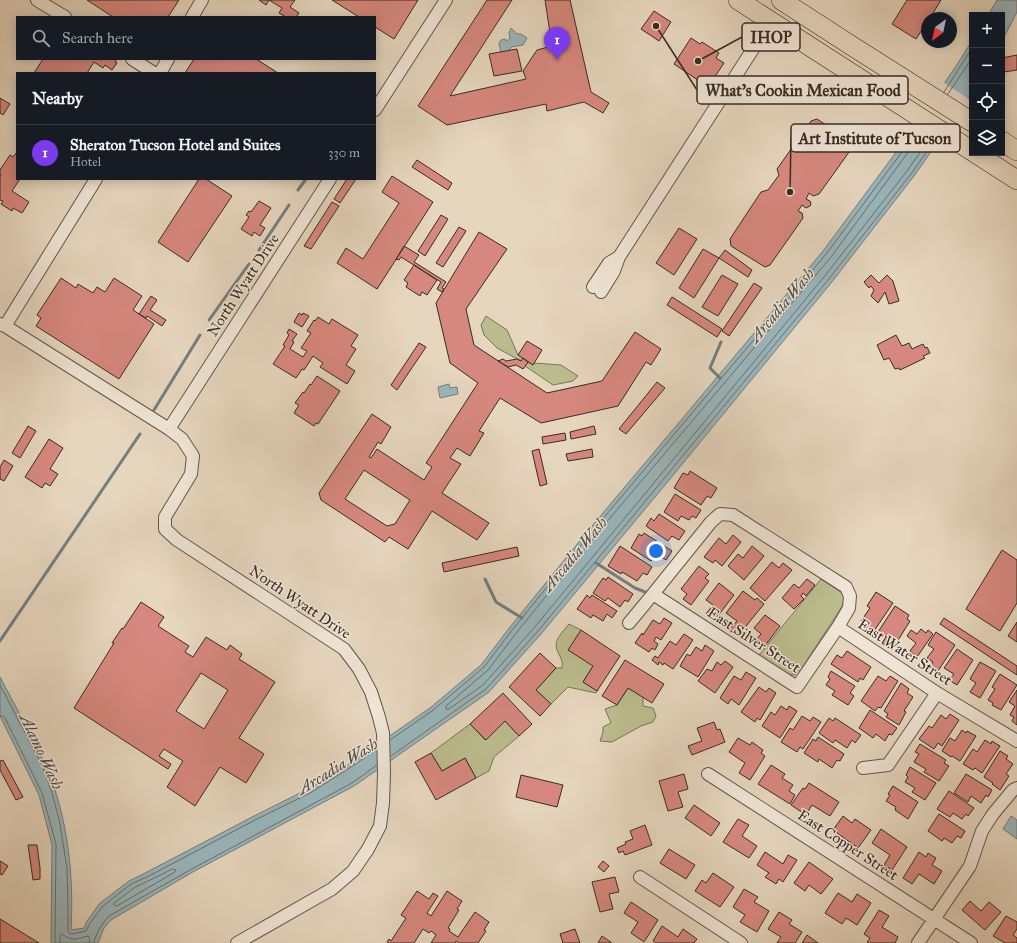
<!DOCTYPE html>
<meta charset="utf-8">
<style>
:root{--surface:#171b24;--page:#242831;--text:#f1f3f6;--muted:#9ea1a6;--line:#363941;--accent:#7c3aed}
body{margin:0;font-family:"IM FELL Great Primer",serif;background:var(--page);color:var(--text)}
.controls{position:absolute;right:12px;top:12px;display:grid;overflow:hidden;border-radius:0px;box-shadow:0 2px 10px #0003}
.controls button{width:36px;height:36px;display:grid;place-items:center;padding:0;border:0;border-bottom:1px solid var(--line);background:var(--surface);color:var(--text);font:20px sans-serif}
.compass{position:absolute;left:921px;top:12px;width:36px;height:36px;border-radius:50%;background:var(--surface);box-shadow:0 2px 10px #0003;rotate:213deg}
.you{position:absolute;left:656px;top:551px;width:14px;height:14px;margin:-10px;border:3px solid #fff;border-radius:50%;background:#1a73e8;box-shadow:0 0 0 6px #1a73e833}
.badge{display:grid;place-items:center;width:26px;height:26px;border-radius:50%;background:var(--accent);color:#fff;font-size:13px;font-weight:700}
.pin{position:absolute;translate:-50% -33px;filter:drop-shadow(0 1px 2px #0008)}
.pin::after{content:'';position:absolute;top:21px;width:14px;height:12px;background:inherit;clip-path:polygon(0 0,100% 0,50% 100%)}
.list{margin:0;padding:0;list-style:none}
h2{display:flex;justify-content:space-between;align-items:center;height:52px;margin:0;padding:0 16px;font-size:17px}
h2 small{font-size:13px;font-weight:400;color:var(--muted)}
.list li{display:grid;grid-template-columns:26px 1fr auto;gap:12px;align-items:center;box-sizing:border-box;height:56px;padding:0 16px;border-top:1px solid var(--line)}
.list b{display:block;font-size:15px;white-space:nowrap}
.list p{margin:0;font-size:13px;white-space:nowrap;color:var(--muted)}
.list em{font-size:13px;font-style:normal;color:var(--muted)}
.icon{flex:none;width:22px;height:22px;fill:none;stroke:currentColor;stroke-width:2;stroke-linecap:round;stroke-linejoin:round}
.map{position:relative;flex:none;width:1017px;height:943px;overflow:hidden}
.search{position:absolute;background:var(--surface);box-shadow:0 2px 10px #0003;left:16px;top:16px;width:360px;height:44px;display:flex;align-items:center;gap:10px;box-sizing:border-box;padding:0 14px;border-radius:0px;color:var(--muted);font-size:15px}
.panel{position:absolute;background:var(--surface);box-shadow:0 2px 10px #0003;left:16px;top:72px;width:360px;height:108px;border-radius:0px}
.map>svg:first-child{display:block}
</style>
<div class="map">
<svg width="1017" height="943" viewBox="0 0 1017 943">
<rect width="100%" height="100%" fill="#e6d6be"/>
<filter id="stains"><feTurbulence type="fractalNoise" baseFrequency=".005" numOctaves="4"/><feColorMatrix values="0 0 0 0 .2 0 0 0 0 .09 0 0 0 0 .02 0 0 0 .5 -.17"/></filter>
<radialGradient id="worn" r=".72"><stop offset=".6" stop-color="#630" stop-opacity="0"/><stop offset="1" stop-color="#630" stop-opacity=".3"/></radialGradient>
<path fill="#bbbc8d" stroke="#797459" d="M 486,316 L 507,330 L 518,355 L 523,358 L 521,361 L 497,348 L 484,335 L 481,325 Z
M 528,362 L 533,365 L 534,363 L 561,365 L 578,376 L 573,381 L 553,385 L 525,366 Z
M 821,579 L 842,593 L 844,598 L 843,605 L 800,671 L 795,675 L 787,674 L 759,655 Z
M 569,624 L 581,630 L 593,666 L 583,682 L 598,690 L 596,693 L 568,687 L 551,704 L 536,690 L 556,668 L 562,668 C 563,661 561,659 558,652 C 552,641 562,633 569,624 Z
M 628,688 L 643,697 L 643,706 L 653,708 L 656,716 L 653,722 L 641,726 L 612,742 L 600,741 L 603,732 L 603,727 L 611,723 L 605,709 L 617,705 Z
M 505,721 L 519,736 L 494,757 L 489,771 L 476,778 L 465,758 L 442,771 L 431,753 L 470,724 L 485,740 Z"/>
<path fill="#9ab6bc" stroke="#727f80" d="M 997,0 L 1017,0 L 1017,12 L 1002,41 L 1002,15 L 988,15 Z
M 511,28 L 517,34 L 521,34 L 527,38 L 523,45 L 511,47 L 509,51 L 501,52 L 499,44 L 501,40 L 505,39 L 506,41 L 508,40 L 510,38 L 509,33 Z
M 972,41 L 972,93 L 914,176 L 831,283 L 670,479 L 541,634 L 489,692 L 354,786 L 191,873 L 111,920 L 104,928 L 98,943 L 51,943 L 52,845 L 39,795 L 0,716 L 0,677 C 11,698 22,718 33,739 C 37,748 42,757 46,766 C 68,817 74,876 71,930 L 84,928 L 87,921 L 100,903 L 129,881 L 147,872 L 254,816 L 308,789 L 346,766 L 430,708 L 481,665 L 510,627 L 587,532 L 823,251 L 914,128 L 954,69 Z
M 449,384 L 450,388 L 457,387 L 458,394 L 440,398 L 438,387 Z
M 1011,816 L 1017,820 L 1017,839 L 1003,829 Z"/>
<path fill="#e6d6be" d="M 943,82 L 970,100 L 935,150 L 909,132 Z"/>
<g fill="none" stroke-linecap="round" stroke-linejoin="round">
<path stroke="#687170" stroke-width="1" d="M 944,92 L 972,48
M 948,94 L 972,58
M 923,132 L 831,257 L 594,537 L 517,632 L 488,670 L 446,706 L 446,709 L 449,709 L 483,685 L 534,628 L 824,277 L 907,171 L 931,137
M 0,685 L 43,767 L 52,793 L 59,819 L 67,868 L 68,911 L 68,931 L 69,933 L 72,934 L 86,931 L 90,923 L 103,906 L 131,884 L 149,876 L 255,820 L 310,793 L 348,769 L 376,750
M 0,716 L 3,716 L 5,718 L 42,793 L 56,844 L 55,943
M 390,740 L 432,711 L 484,667 L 513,629 L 590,534 L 827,253 L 919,129
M 391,756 L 486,689 L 538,631 L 828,280 L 911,174 L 935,140
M 173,869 L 176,870 L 175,872 L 117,906 L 114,905 L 114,903 L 134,888 Z
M 60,943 L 60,935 L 62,934 C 72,942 77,939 88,936 L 90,938 L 89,943
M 94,943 C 96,932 102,924 109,916 L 190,870 L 352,783 L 377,765"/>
<path stroke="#727f80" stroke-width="3" d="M 298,190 L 306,179
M 259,250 L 289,205
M 209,320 L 249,264
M 720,378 L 710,368 L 721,342
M 154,410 L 200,335
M 596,563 L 635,588 L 645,592
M 485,579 L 496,602 L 522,618
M 0,641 L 140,434"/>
</g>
<path fill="#d7887e" stroke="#372c25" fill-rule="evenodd" d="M 87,0 L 179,0 L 168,17 L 113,17 Z
M 259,0 L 295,0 L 290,7 L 299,13 L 296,17 L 286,17 L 279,13 L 282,8 L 269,0 L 266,5 Z
M 332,0 L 418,0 L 394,39 L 375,27 L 375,17 L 359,17 Z
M 487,0 L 512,0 L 450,96 L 526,79 L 523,71 L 537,50 L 552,46 L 545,0 L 570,0 L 591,92 L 609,103 L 603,113 L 584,102 L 547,111 L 546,104 L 447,125 L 418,106 Z
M 907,0 L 941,0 L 930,18 L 927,18 L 927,22 L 916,39 L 892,24 Z
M 654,11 L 671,22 L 659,41 L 641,29 Z
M 691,38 L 700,44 L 702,42 L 719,53 L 716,58 L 724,63 L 708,87 L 674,64 Z
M 517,49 L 522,71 L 494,76 L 489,54 Z
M 1017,55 L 1017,70 L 1004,72 L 1002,58 Z
M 43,59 L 117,59 L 115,62 L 117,63 L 112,70 L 105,65 L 103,68 L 94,62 L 87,73 L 34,73 Z
M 194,59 L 256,59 L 278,73 L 185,73 Z
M 0,98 L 10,104 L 3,115 L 0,113 Z
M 817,119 L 850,141 L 852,148 L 819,194 L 813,196 L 809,193 L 806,199 L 810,201 L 811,204 L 810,206 L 806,208 L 802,205 L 798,211 L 802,213 L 803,218 L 770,265 L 765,267 L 731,246 L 730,239 L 761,192 L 768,190 L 779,175 L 777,169 L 811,121 Z
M 17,152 L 17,179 L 20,179 L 12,191 L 29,202 L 22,213 L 13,208 L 12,211 L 1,204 L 3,201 L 0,200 L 0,177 L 1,175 L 0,175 L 0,170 L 10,155 L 13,157 Z
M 417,160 L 452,183 L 448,190 L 412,167 Z
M 392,176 L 433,202 L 377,289 L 337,263 L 346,248 L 363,259 L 399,203 L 382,192 Z
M 199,179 L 206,179 L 232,196 L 188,262 L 158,242 Z
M 347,179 L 356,179 L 340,203 L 334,199 Z
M 259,201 L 271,208 L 260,225 L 265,228 L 260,236 L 254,232 L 252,236 L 241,229 L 249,217 L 246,215 L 249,211 L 251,212 Z
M 332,202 L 339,206 L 311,249 L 304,246 Z
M 441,215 L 448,219 L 425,256 L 418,251 Z
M 459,227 L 466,231 L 443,267 L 436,263 Z
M 679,228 L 697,239 L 674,275 L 656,263 Z
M 479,232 L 507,249 L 466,309 L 474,345 L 547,393 L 602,381 L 635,332 L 661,349 L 651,365 L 646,362 L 618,406 L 541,423 L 500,398 L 479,431 L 484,433 L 470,456 L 457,448 L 450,458 L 461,464 L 442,493 L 489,523 L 477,540 L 432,511 L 408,549 L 389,537 L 385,542 L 321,500 L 319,493 L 372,414 L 391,427 L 381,444 L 378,442 L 369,457 L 371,458 L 377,449 L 424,480 L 432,467 L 426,463 L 478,383 L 450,363 L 436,303 ZM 364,470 L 410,500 L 395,524 L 387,526 L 345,499 Z
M 404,246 L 419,255 L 414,262 L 446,282 L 442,288 L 444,289 L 442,292 L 437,289 L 441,282 L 401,257 L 399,260 L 396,259 Z
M 703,249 L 719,258 L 694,298 L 679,288 Z
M 725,250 L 752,270 L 748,277 L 719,258 Z
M 414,265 L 437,280 L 427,295 L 422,292 L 420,296 L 406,287 L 408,283 L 404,280 Z
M 722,275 L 738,284 L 718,316 L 702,307 Z
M 871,275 L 879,283 L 887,275 L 893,281 L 899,301 L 889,304 L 885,292 L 878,303 L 871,296 L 874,290 L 871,286 L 869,288 L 864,282 Z
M 61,278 L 76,288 L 78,284 L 93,293 L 97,287 L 105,292 L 114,278 L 142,296 L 133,310 L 154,324 L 119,379 L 36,326 L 41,318 L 37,315 Z
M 754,283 L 762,288 L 729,336 L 722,331 Z
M 151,296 L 157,300 L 150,310 L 166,320 L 162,326 L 147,316 L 146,318 L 139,314 Z
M 672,297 L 722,329 L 717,337 L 667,305 Z
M 299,313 L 302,315 L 303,313 L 309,316 L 302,327 L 294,322 Z
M 318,317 L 329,324 L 332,319 L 358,335 L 351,346 L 356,349 L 346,365 L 355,371 L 347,384 L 320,367 L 323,363 L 313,356 L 304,370 L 302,369 L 296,378 L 273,364 L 285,346 L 283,345 L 289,335 L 287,333 L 289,329 L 297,334 L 292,341 L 294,342 L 290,349 L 303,357 L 307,351 L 301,348 L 311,333 L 307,331 L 314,320 L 315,321 Z
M 896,335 L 902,346 L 909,343 L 912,349 L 923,344 L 925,348 L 927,347 L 930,353 L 923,356 L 925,358 L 900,370 L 899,368 L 895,369 L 889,358 L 884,360 L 877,345 Z
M 527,341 L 542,350 L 533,365 L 518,355 Z
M 419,343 L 426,347 L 397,390 L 391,385 Z
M 523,358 L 528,362 L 523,369 L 516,365 L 508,367 L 498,361 L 503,359 L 506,361 L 517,359 L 521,361 Z
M 317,376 L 340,391 L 318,424 L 316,423 L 314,426 L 294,413 L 299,405 L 295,403 L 303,392 L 304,393 L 310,384 L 311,385 Z
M 657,382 L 665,388 L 626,434 L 619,429 Z
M 28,426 L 36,431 L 20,458 L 12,453 Z
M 594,426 L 596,434 L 571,439 L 570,432 Z
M 565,433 L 566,440 L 543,444 L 542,437 Z
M 49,439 L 63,448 L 50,469 L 58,474 L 50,486 L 45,483 L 42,488 L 25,477 Z
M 539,449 L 547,484 L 540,486 L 532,451 Z
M 592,449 L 593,457 L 568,461 L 566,454 Z
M 4,460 L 13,466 L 4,481 L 0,479 L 0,467 Z
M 690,471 L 717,488 L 711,498 L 707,496 L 701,505 L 674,488 L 683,473 L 688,475 Z
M 675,494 L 701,510 L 696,518 L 692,516 L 689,520 L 681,516 L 678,521 L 664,512 Z
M 659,514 L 685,531 L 679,540 L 672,536 L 668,541 L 646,526 L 651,518 L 654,521 Z
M 644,533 L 672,551 L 666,560 L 656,554 L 651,561 L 631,548 L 639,534 L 642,536 Z
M 733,535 L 741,542 L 722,566 L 715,560 L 713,563 L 704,557 L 719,538 L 726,544 Z
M 620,546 L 652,567 L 647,575 L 643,573 L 637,581 L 622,572 L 621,574 L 608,566 Z
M 752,546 L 764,556 L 744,580 L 728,566 L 738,554 L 743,558 Z
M 517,547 L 519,556 L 444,572 L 442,563 Z
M 1002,550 L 1017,560 L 1017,603 L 1000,631 L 966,609 Z
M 772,562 L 779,568 L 783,563 L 792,570 L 765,601 L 750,588 Z
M 699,566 L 709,574 L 705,578 L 709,581 L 691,605 L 683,599 L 687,594 L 681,589 Z
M 608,577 L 633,594 L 628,602 L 625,600 L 620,607 L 608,598 L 605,601 L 593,593 L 603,578 L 606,580 Z
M 807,579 L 815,585 L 806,596 L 803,593 L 801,596 L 804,599 L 794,609 L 782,598 L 794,584 L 799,588 Z
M 719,583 L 734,595 L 714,621 L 706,614 L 713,605 L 706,600 Z
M 743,591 L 755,600 L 757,598 L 764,604 L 738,636 L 729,630 L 737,621 L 726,613 Z
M 876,592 L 893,603 L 872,634 L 865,629 L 867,625 L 861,621 L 870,608 L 867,606 Z
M 587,595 L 590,598 L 592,595 L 617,611 L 612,618 L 607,614 L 603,621 L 593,615 L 591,618 L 577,609 Z
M 141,602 L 164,617 L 158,626 L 189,646 L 185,652 L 193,657 L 206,637 L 227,650 L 230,645 L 242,654 L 239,659 L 275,682 L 239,738 L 264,754 L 246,783 L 220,767 L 195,806 L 167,787 L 183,761 L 164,749 L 159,756 L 171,764 L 168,769 L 74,708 L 114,643 L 112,643 L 122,628 L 123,629 ZM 201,673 L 228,690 L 204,729 L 176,711 Z
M 895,606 L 909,615 L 907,619 L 910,621 L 892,650 L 882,643 L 886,637 L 878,632 Z
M 765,615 L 780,626 L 764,647 L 756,640 L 761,634 L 754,628 Z
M 664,618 L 672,623 L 661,640 L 656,637 L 654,641 L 658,644 L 655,650 L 652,648 L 649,652 L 635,643 L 642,633 L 643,635 L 653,620 L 660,624 Z
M 944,618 L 1017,666 L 1017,675 L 940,624 Z
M 1017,622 L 1017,642 L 1008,636 Z
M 921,629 L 926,633 L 928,630 L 933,634 L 917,657 L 910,651 L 916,643 L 907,636 L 911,630 L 917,634 Z
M 581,630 L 620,656 L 597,691 L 583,682 L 593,666 L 568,650 Z
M 936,632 L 955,645 L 938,671 L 930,666 L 933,662 L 927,658 L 934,649 L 928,645 Z
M 684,634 L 693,640 L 673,669 L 664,663 L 663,665 L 659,662 L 658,665 L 652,660 L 655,656 L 658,658 L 670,641 L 676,645 Z
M 705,645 L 714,651 L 698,677 L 680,666 L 687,654 L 690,656 L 696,647 L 702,651 Z
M 957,649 L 973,660 L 957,685 L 949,680 L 954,674 L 944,668 Z
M 847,651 L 871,667 L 863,680 L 860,678 L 858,682 L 831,664 L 837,655 L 842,658 Z
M 540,653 L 556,668 L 536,690 L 551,704 L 540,716 L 509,687 Z
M 625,660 L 664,684 L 652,703 L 628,688 L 617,705 L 602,696 Z
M 725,661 L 733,667 L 715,693 L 698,681 L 707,669 L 712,671 L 717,662 L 721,665 Z
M 980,662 L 996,671 L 980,698 L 970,692 L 976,683 L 970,679 Z
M 831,671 L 855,686 L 850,693 L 854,696 L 848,705 L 832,695 L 835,691 L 826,685 L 830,679 L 828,677 Z
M 746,672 L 756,678 L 739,705 L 731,699 L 728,704 L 720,698 L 734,676 L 741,680 Z
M 1000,674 L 1017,685 L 1001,710 L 992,705 L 993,703 L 988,700 L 995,689 L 992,687 Z
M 878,676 L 886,681 L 890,676 L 898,681 L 881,708 L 878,707 L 875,711 L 861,701 Z
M 901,683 L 909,689 L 907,693 L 913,697 L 904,711 L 906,712 L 899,725 L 886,717 L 888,714 L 884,711 Z
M 759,687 L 766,692 L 769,688 L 776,693 L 760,720 L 757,718 L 755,722 L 741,712 Z
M 1017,690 L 1017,725 L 1012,721 L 1014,717 L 1010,715 L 1015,706 L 1009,702 Z
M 503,693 L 532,724 L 519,736 L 505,721 L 486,740 L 470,724 Z
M 781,706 L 787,710 L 789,706 L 797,711 L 780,738 L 762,726 L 771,712 L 775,715 Z
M 870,710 L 897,728 L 892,735 L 889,734 L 885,741 L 876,734 L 873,738 L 859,728 Z
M 950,714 L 959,720 L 942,746 L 938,743 L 934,749 L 919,739 L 929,726 L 932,728 L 941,715 L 946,719 Z
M 802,716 L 810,721 L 813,717 L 821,722 L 803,749 L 800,747 L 797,752 L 781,742 L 790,728 L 793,730 Z
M 829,718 L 833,721 L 835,718 L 861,735 L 855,743 L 852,740 L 847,748 L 835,740 L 833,743 L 819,733 Z
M 714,722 L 717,730 L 720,729 L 725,742 L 692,755 L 688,746 L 702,741 L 697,728 Z
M 962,730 L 966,733 L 967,731 L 976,736 L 960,761 L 952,756 L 951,757 L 942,751 L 950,738 L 955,741 Z
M 818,737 L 844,754 L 840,761 L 837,760 L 832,768 L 819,759 L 818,762 L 804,753 L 813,739 L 816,741 Z
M 738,738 L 750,745 L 752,742 L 763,750 L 761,753 L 765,756 L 750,780 L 739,773 L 745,763 L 729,752 Z
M 985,740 L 991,744 L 992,741 L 1000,746 L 982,773 L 975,768 L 973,770 L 963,764 L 973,749 L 977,752 Z
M 920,744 L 946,760 L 944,763 L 949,766 L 939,781 L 924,772 L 926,769 L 914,762 L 919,754 L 915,752 Z
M 1000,751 L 1008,756 L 1006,759 L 1013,764 L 1006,774 L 1009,776 L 1000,790 L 992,784 L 993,783 L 984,777 Z
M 431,753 L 442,771 L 465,758 L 476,778 L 436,800 L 415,762 Z
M 3,760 L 23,797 L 16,800 L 0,770 L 0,761 Z
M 771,765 L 785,774 L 782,778 L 793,785 L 789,791 L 795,795 L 790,804 L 758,784 Z
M 910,767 L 936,783 L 925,800 L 912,792 L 915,788 L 905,782 L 908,777 L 906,775 Z
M 684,774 L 688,789 L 678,792 L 683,807 L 668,811 L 659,781 Z
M 966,774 L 992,790 L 988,797 L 986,795 L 981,803 L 971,796 L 968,802 L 954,793 Z
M 521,775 L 563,785 L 557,807 L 516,797 Z
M 809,783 L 839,802 L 830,816 L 812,805 L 806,815 L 791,805 L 803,788 L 805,789 Z
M 893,786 L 918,802 L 908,819 L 895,810 L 896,807 L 886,801 L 890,795 L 888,794 Z
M 949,791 L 974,808 L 968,816 L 966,814 L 962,819 L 953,813 L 950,817 L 937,809 Z
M 694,805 L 720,823 L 711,836 L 685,818 Z
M 939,814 L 965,831 L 961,838 L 957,836 L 952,843 L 944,838 L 942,841 L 928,831 Z
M 843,816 L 852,823 L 855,819 L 871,830 L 858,848 L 833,830 Z
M 738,819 L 749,825 L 742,836 L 757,846 L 749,858 L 723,842 Z
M 645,825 L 652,845 L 625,855 L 623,851 L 619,853 L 617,848 L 626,844 L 625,842 L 633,839 L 630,831 Z
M 881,829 L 907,847 L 892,870 L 884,865 L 890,855 L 872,843 Z
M 28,845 L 37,845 L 40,868 L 40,879 L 33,880 Z
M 669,849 L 695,865 L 686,879 L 660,863 Z
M 765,852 L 783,864 L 788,855 L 797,860 L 783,882 L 779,879 L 776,884 L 765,877 L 769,873 L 757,865 Z
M 919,852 L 926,857 L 928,853 L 936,858 L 932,865 L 942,871 L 934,884 L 919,874 L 912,884 L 903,878 Z
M 0,861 L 8,866 L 2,875 L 0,874 Z
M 603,861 L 609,866 L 604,872 L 598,867 Z
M 809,862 L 833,879 L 821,894 L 809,885 L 805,891 L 794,883 Z
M 713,873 L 734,887 L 720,907 L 695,891 L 702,880 L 706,883 Z
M 615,877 L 619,892 L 609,894 L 613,909 L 600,912 L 592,882 Z
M 744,889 L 758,897 L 754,902 L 769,911 L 757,932 L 740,922 L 745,915 L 733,907 Z
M 417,891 L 429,899 L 433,893 L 438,896 L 427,913 L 431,916 L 447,891 L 462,901 L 457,909 L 459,910 L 448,928 L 450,929 L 449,931 L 458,937 L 475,912 L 489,922 L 484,930 L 486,931 L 478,943 L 459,943 L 456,941 L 455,943 L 431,943 L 436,935 L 431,931 L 429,933 L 423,929 L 414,943 L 389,943 L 387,942 L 389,939 L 391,941 L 406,918 L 401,915 Z
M 838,893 L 852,902 L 857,894 L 871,903 L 857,925 L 846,918 L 842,924 L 825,913 Z
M 970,901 L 981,911 L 989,902 L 1001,912 L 985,930 L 962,910 Z
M 631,902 L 658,920 L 644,942 L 631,933 L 638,922 L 624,913 Z
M 879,910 L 889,916 L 882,927 L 898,937 L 895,943 L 869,943 L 867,942 L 870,938 L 864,934 Z
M 779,912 L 792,920 L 789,924 L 802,932 L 795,943 L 777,943 L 781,937 L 768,929 Z
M 1006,916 L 1017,922 L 1017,929 L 1013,935 L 1017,938 L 1017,943 L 1005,943 L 993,936 Z
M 0,919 L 39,943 L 0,943 Z
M 662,926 L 678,937 L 683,929 L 697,939 L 694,943 L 656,943 L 653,941 Z
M 575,929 L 580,943 L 563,943 L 560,934 Z
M 807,935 L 818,943 L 802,943 Z
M 602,936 L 612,943 L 598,943 Z"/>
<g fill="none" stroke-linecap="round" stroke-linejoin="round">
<defs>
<path id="street" d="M 37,0 L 65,17
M 192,17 L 202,0
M 132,59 L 154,73
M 160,73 L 168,59
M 375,110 L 446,0
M 593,287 L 609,263 L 619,257
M 601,292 L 614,271 L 619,257 L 771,21
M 0,324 L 5,326 L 96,179
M 5,326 L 169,429 L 182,439 L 193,456 L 191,474 L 165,517 L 165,529 L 177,540 L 344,649 L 359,669 L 371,692 L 379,717 L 383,733 L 384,773 L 383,803 L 380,826 L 368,849 L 353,871 L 332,889 L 237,943
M 169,429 L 330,179
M 629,623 L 653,594 L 711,522 L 720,514 L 733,515 L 846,587 L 850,596 L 849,608 L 838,627 L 797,687 L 653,594
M 838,627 L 937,693 L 1017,741
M 863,768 L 888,765 L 937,693
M 708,774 L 971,943
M 640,877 L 741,943
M 918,943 L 970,866 L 982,831 L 993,814 L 1013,790 L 1017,788"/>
<path id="primary" d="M 738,0 L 972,151
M 781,0 L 852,46 L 972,122
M 1002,141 L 1017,151
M 975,153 L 1017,180"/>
</defs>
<use href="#street" stroke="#63564b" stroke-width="14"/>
<use href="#primary" stroke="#372c25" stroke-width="20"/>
<use href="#street" stroke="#efe4d5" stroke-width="12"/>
<use href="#primary" stroke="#e6d6be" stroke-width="19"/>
</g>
<g text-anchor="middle" stroke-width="3" stroke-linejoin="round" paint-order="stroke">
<g font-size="15" fill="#372c25" stroke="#efe4d5">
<text transform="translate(243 285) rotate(-57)" y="5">North Wyatt Drive</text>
<text transform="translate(300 602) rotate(34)" y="5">North Wyatt Drive</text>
<text transform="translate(754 640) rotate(33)" y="5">East Silver Street</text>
<text transform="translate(905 652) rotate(33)" y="5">East Water Street</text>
<text transform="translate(848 845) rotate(33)" y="5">East Copper Street</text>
</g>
<g font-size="16" font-style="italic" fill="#504e4b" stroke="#efe4d5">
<text transform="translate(781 305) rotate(-50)" y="6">Arcadia Wash</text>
<text transform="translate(574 554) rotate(-50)" y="6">Arcadia Wash</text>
<text transform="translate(42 751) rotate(65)" y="6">Alamo Wash</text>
<text transform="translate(337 766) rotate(-32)" y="6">Arcadia Wash</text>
</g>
</g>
<path fill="none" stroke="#372c25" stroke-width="1.5" d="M698 61L742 37M656 26L697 90M790 192L791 138"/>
<g fill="#372c25" stroke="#efe4d5" stroke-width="1.5">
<circle cx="698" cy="61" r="4"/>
<circle cx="656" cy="26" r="4"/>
<circle cx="790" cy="192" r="4"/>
</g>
<g fill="#efe4d5" stroke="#372c25" stroke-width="1.5">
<rect x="742" y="23" width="58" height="28" rx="4"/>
<rect x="697" y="76" width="211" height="28" rx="4"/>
<rect x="791" y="124" width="169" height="28" rx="4"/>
</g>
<g font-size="16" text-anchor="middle" font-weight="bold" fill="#372c25">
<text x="771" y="43">IHOP</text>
<text x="803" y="96">What’s Cookin Mexican Food</text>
<text x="875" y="144">Art Institute of Tucson</text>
</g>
<rect width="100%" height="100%" filter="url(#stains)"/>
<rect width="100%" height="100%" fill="url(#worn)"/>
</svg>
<div class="controls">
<button>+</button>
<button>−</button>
<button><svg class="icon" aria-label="locate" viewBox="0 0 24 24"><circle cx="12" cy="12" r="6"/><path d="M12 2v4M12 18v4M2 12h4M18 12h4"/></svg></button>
<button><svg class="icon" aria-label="layers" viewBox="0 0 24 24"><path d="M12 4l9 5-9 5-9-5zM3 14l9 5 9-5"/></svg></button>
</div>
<svg class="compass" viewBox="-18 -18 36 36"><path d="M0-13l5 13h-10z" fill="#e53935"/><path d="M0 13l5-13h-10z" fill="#9ea1a6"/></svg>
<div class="you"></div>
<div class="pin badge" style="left:557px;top:60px">1</div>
<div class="search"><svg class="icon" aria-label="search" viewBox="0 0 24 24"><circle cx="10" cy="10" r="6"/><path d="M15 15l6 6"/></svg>Search here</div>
<section class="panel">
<h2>Nearby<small></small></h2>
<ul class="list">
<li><span class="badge">1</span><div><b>Sheraton Tucson Hotel and Suites</b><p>Hotel</p></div><em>330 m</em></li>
</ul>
</section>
</div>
